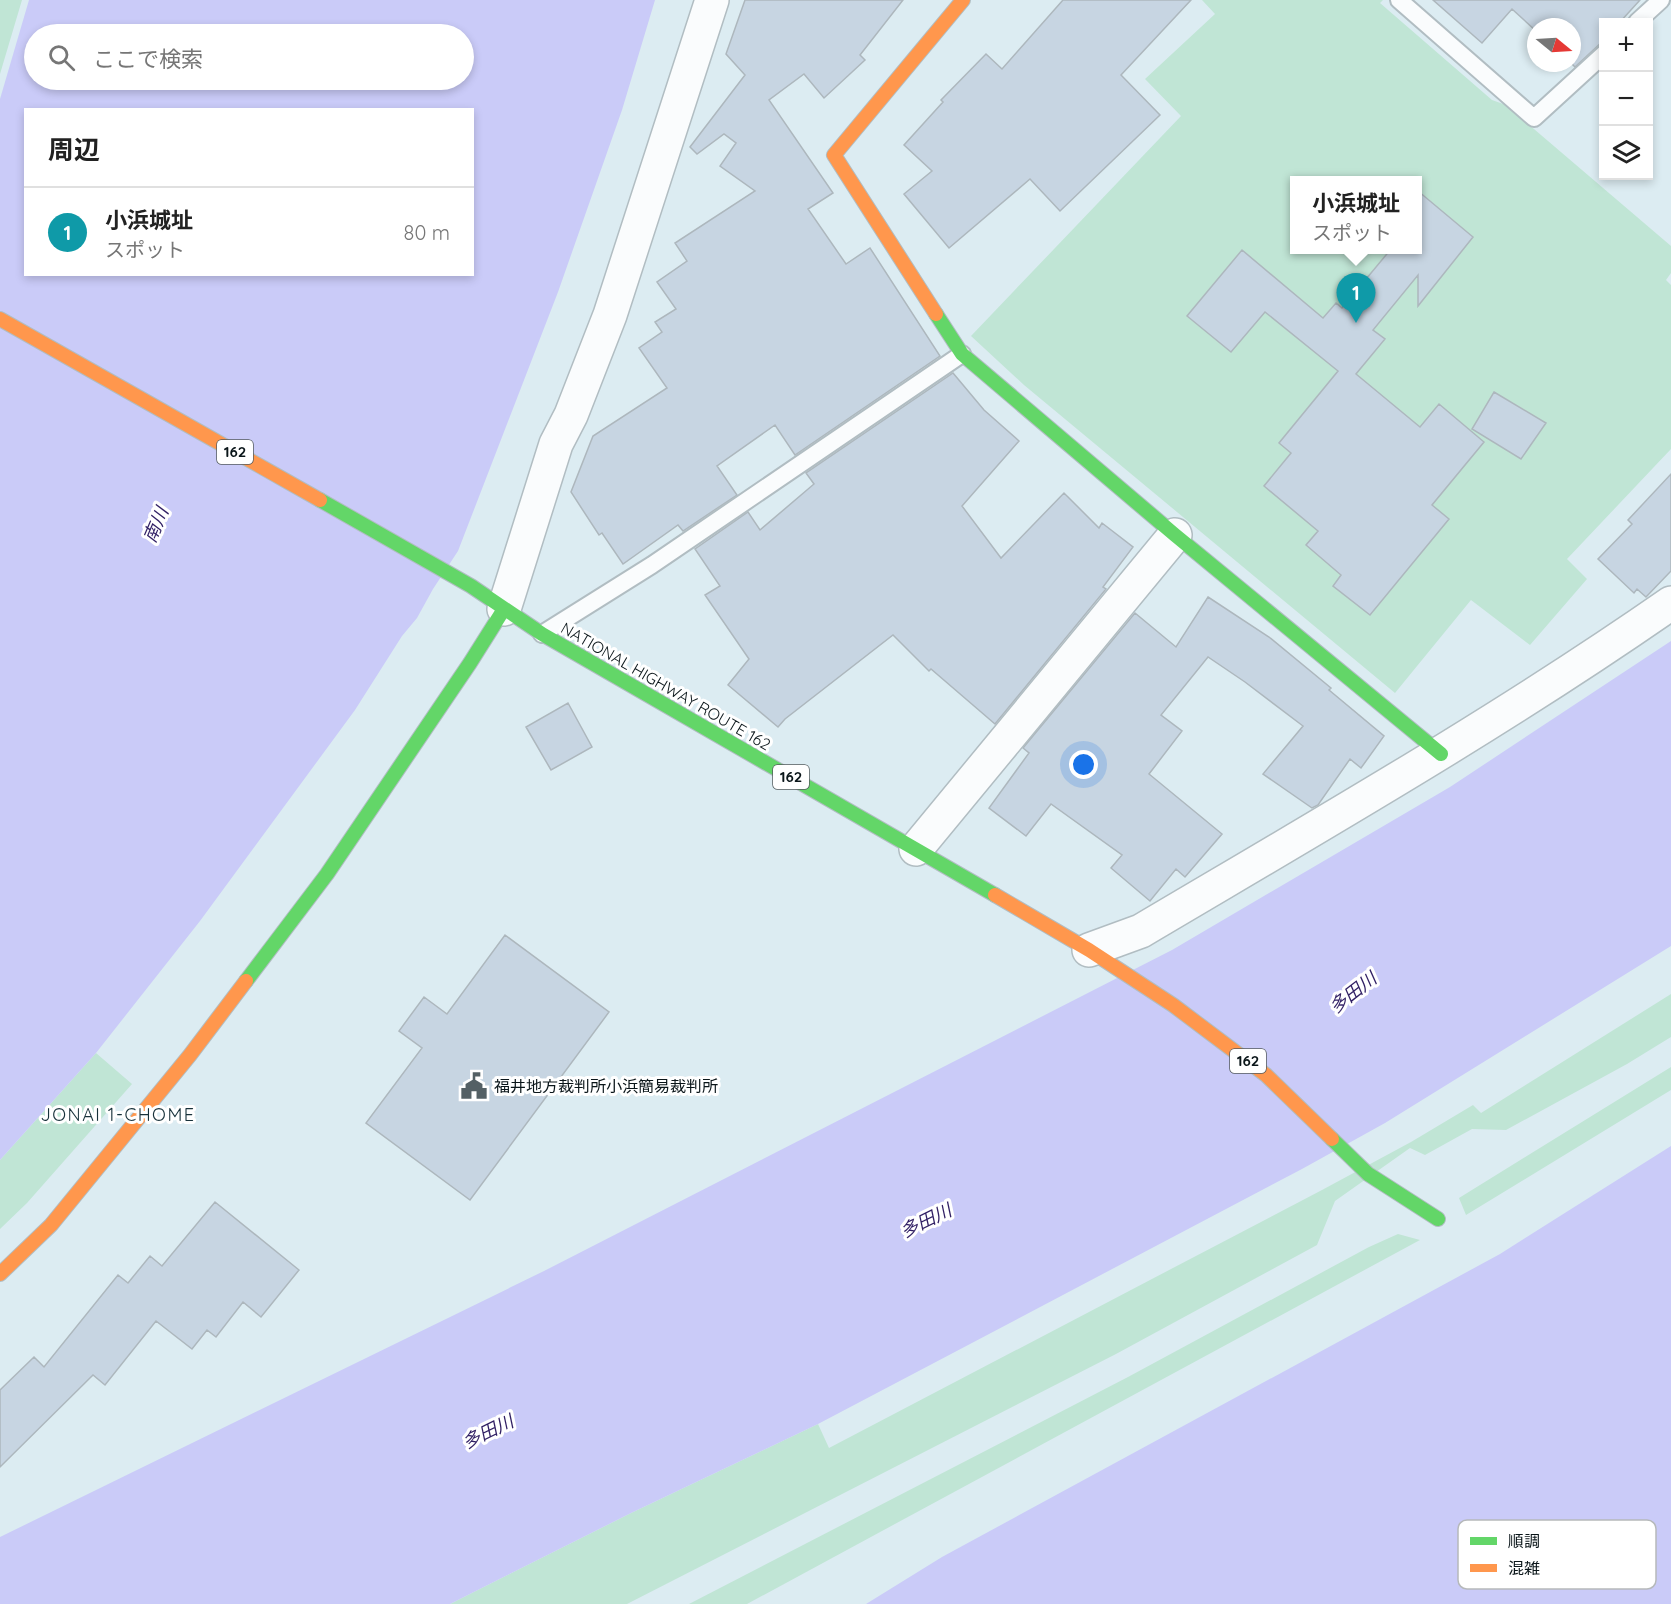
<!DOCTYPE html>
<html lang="ja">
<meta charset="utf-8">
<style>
:root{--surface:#fff;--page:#f6f6f6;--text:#222;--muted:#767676;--line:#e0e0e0;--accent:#d93025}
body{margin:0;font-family:Quicksand,"Noto Sans JP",sans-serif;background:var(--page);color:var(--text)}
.controls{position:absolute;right:18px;top:18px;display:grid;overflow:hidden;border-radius:0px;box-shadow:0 3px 9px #0003}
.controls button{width:54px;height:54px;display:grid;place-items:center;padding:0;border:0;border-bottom:2px solid var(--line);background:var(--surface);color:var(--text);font:30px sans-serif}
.compass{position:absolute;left:1527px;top:18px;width:54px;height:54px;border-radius:50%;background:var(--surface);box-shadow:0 3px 9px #0003;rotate:108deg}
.you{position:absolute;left:1084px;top:765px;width:21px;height:21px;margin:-15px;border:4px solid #fff;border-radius:50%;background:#1a73e8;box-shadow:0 0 0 9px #1a73e833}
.badge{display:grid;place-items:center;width:39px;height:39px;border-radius:50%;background:var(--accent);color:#fff;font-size:20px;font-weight:700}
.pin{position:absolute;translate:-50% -50px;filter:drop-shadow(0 2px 3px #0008)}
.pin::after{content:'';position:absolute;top:32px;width:21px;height:18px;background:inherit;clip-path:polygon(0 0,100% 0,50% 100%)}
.popup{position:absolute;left:1290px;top:176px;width:132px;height:78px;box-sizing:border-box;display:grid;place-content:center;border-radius:0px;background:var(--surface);filter:drop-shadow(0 2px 4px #0005);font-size:20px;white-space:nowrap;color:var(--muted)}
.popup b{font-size:22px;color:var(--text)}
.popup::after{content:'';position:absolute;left:50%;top:100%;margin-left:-12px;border:12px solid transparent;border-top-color:var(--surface)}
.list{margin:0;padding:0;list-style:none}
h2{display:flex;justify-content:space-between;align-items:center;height:78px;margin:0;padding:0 24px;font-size:26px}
h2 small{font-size:20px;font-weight:400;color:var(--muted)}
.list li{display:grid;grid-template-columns:39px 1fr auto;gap:18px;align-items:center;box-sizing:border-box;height:90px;padding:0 24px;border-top:2px solid var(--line)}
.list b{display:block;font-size:22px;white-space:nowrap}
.list p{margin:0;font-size:20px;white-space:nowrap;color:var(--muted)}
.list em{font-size:20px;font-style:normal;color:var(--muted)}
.icon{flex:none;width:33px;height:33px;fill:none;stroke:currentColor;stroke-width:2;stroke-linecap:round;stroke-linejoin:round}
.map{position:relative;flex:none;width:1671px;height:1604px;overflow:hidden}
.search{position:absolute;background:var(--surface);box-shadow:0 3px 9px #0003;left:24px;top:24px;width:450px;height:66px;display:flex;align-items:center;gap:15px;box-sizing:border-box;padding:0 21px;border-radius:33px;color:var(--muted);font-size:22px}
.panel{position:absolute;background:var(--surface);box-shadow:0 3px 9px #0003;left:24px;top:108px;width:450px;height:168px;border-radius:0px}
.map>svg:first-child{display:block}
</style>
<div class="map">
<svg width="1671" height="1604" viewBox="0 0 1671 1604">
<rect width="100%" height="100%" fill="#dcecf2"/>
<path fill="#c0e5d5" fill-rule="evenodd" d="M 0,0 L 22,0 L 0,74 Z
M 1202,0 L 1383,0 L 1380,3 L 1492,100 L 1506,105 L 1671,246 L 1671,273 L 1666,280 L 1671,285 L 1671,449 L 1567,559 L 1587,579 L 1530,645 L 1471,600 L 1395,693 L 1024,385 L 971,336 L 1181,116 L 1145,79 L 1215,14 ZM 1294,180 L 1418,180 L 1418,250 L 1294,250 Z
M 1671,994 L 1671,1037 L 1627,1064 L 1506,1130 L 1472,1129 L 1425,1155 L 1410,1148 L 1335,1201 L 1317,1245 L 1116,1354 L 627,1604 L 450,1604 L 631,1513 L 818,1424 L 829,1448 L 1322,1190 L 1411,1142 L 1473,1105 L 1481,1113 Z
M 96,1053 L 132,1084 L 27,1203 L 0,1229 L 0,1160 Z
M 1671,1067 L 1671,1090 L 1466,1215 L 1459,1198 Z
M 1398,1234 L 1420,1240 L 747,1604 L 689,1604 L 1128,1377 L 1369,1247 Z"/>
<path fill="#cacbf8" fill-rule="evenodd" d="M 29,0 L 655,0 L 622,110 L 558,292 L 458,551 L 433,589 L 417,618 L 402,636 L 355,710 L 200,921 L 96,1053 L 0,1160 L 0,99 ZM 34,34 L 464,34 L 464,80 L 34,80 ZM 26,110 L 472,110 L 472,274 L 26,274 Z
M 1671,641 L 1671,946 L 1385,1123 L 1302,1169 L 818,1424 L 631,1513 L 450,1604 L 0,1604 L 0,1537 L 544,1271 L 1172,950 L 1450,787 Z
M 1671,1146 L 1671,1604 L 866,1604 L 942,1557 L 1500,1254 Z"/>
<path fill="#c7d5e2" stroke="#adb7bd" stroke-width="1.5" d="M 745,0 L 903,0 L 860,55 L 865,60 L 824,98 L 804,74 L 769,100 L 833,193 L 808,209 L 846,264 L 870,248 L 940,356 L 795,455 L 775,425 L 717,466 L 737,495 L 683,531 L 678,525 L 623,564 L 602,533 L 599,535 L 571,492 L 593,436 L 667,388 L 639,348 L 662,332 L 655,322 L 676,309 L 657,282 L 687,261 L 675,243 L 755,191 L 720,166 L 736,143 L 724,134 L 697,154 L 690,147 L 745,75 L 726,54 Z
M 1063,0 L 1191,0 L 1121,75 L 1160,115 L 1060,211 L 1030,179 L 949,248 L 904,194 L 932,171 L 904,145 L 943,102 L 941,100 L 986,54 L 1002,69 Z
M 1433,0 L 1640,0 L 1620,22 L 1604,22 L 1604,40 L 1575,67 L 1571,63 L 1572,27 L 1536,27 L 1536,31 L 1512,9 L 1482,43 Z
M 1418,191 L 1473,237 L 1418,306 L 1418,275 L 1373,330 L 1385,339 L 1356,374 L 1420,427 L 1439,404 L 1484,442 L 1432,505 L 1449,519 L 1370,615 L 1333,586 L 1341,575 L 1306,545 L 1318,531 L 1264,486 L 1291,453 L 1279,443 L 1338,371 L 1265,312 L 1231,352 L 1187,316 L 1242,250 L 1323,318 L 1336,303 L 1342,308 L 1391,249 L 1418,249 Z
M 953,373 L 984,410 L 1019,441 L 962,506 L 1001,558 L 1064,493 L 1099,528 L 1102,523 L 1133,547 L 1103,587 L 1106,589 L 995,724 L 931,669 L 929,671 L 893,635 L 785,719 L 778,727 L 728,685 L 749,659 L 705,595 L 720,586 L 695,549 L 748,512 L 760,530 L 814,484 L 806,473 Z
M 1494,392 L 1546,423 L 1521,459 L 1472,429 Z
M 1671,474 L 1671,571 L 1646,597 L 1637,589 L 1634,593 L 1598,559 L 1632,524 L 1628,520 Z
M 1208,597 L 1269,637 L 1331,688 L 1329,690 L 1384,736 L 1361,768 L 1350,759 L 1318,805 L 1312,808 L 1263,774 L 1303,726 L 1245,682 L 1208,657 L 1161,715 L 1182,731 L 1149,774 L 1222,834 L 1185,877 L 1176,869 L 1150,901 L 1111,868 L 1122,855 L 1051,804 L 1026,836 L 989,808 L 1029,753 L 1023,748 L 1135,613 L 1176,647 Z
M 568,703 L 592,747 L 551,770 L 526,727 Z
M 505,935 L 609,1012 L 470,1200 L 366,1123 L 422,1048 L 399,1031 L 424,997 L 447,1014 Z
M 215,1202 L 299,1270 L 261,1317 L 243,1302 L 216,1337 L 207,1330 L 192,1349 L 156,1321 L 105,1385 L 93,1375 L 0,1467 L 0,1390 L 34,1357 L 44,1367 L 118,1275 L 128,1283 L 150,1256 L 162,1266 Z"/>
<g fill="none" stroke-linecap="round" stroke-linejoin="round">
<defs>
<path id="lane" d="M 1399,0 L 1534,118 L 1604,54
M 1637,22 L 1661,0
M 542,634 L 652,565 L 962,354"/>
<path id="street" d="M 504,609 L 556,444 L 571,415 L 610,315 L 712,0
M 916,849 L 1175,535
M 1089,950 L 1141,931 C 1320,825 1500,722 1671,603"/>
<path id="fast" d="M 936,314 L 962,354 L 1175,535 L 1441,754
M 320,500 L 471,586 L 542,634 L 995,895
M 246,981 L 327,874 L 470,663 L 504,609
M 1332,1139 L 1368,1174 L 1438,1219"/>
<path id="slow" d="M 936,314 L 834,155 L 963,0
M 0,319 L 320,500
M 995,895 L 1089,950 L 1173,1005 L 1266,1075 L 1332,1139
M 0,1274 L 51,1225 L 190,1055 L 246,981"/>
</defs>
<use href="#lane" stroke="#b1bdc2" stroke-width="20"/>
<use href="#street" stroke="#b1bdc2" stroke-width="36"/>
<use href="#fast" stroke="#b1bdc2" stroke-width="16"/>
<use href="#slow" stroke="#b1bdc2" stroke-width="16"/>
<use href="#lane" stroke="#fafcfd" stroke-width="16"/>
<use href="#street" stroke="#fafcfd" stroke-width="33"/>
<use href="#fast" stroke="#63d668" stroke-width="14"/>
<use href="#slow" stroke="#ff974d" stroke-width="14"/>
</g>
<defs>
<symbol id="civic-bare" viewBox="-9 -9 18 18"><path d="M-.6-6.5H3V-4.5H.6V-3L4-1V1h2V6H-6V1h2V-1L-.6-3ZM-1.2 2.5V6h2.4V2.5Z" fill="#546065" stroke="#fff" stroke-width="2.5" paint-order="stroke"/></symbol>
</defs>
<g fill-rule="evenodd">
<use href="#civic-bare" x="455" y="1067" width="38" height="38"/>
</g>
<g text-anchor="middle" stroke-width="6" stroke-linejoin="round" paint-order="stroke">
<g fill="#fff" stroke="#545b5e" stroke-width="1.5">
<rect x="217" y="440" width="36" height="24" rx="4.5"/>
<rect x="773" y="765" width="36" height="24" rx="4.5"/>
<rect x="1230" y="1049" width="36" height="24" rx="4.5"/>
</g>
<g font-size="15" font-weight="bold" fill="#0a1519">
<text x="235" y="457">162</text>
<text x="791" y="782">162</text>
<text x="1248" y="1066">162</text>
</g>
<g font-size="16" fill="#0a1519" stroke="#fff">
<text transform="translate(666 686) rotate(30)" y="6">NATIONAL HIGHWAY ROUTE 162</text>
</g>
<g font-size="16" fill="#0a1519" stroke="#fff" text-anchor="start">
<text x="494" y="1092">福井地方裁判所小浜簡易裁判所</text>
</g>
<g font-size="18" font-style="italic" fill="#301f64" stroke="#fff">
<text transform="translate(156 525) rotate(-67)" y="6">南川</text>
<text transform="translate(1353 993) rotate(-38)" y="6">多田川</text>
<text transform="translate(926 1221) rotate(-26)" y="6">多田川</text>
<text transform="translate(488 1432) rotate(-26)" y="6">多田川</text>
</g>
<g font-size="18" letter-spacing="1.5" fill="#17313a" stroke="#fff">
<text x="118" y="1121">JONAI 1-CHOME</text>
</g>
</g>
<rect x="1458" y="1520" width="198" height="69" rx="9" fill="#fff" stroke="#b6b9ba" stroke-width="1.5"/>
<rect x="1470" y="1537" width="27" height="8" fill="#63d668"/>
<rect x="1470" y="1564" width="27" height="8" fill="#ff974d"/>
<g font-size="16" fill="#0a1519">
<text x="1508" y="1547">順調</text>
<text x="1508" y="1574">混雑</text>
</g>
</svg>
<div class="controls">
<button>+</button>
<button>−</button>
<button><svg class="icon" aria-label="layers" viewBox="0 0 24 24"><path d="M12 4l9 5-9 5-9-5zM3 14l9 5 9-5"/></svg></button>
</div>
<svg class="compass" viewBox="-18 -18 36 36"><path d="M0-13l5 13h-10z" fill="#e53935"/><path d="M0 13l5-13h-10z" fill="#767676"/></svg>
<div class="you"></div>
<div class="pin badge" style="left:1356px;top:323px;background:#0f9aa8">1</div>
<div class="popup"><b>小浜城址</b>スポット</div>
<div class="search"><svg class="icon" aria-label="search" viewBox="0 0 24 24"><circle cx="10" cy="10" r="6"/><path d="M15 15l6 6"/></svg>ここで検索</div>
<section class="panel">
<h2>周辺<small></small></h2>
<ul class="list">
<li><span class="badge" style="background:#0f9aa8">1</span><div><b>小浜城址</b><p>スポット</p></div><em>80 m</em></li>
</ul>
</section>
</div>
